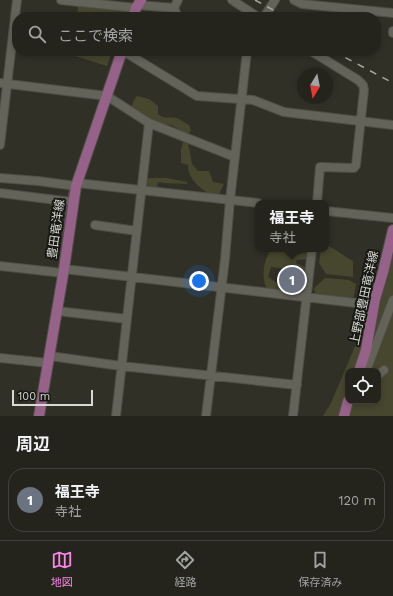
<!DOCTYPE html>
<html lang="ja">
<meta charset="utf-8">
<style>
:root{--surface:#24241d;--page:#2c2c26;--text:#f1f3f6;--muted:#a3a4a4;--line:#41413b;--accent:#fb87e6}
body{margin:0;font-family:"Work Sans","Noto Sans JP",sans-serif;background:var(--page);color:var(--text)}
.controls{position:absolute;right:12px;bottom:12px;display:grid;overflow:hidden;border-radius:8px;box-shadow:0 2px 6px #0003}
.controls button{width:36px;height:36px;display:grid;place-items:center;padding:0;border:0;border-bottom:1px solid var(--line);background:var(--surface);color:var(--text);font:20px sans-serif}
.compass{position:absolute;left:297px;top:68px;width:36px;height:36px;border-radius:50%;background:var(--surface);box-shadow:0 2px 6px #0003;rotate:190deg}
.scale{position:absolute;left:12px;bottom:10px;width:81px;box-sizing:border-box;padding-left:4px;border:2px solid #d9d9d3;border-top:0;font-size:11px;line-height:14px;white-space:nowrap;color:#d9d9d3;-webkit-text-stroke:3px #181814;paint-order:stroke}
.you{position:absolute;left:199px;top:281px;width:14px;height:14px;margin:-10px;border:3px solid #fff;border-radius:50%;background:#1a73e8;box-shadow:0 0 0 6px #1a73e833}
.badge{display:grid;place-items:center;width:26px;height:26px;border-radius:50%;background:var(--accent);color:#fff;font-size:13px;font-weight:700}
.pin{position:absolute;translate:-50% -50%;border:2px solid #fff;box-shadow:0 1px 4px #0006}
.popup{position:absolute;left:255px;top:200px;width:74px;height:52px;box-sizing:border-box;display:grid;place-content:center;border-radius:8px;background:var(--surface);filter:drop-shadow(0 1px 3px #0005);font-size:13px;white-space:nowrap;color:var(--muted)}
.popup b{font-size:15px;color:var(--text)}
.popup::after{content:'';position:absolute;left:50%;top:100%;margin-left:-8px;border:8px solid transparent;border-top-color:var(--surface)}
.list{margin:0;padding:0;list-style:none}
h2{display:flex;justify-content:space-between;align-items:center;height:52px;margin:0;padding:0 16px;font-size:17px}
h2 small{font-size:13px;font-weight:400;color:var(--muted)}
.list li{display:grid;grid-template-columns:26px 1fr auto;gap:12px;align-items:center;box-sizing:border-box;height:64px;margin:0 8px 8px;padding:0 8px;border:1px solid var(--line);border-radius:16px}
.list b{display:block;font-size:15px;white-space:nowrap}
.list p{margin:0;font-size:13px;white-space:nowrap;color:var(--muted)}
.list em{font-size:13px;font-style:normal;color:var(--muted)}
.icon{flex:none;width:22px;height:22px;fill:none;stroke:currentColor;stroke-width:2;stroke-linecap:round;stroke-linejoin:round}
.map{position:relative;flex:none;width:393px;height:416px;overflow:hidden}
.search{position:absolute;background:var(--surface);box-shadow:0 2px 6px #0003;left:12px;right:12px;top:12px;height:44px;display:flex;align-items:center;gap:10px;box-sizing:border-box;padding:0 14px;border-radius:16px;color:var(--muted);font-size:15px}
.sheet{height:124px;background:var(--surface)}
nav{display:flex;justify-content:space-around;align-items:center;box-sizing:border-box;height:56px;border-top:1px solid var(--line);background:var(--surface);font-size:11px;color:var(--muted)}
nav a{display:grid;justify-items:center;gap:2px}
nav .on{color:var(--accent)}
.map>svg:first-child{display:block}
</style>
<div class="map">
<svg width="393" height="416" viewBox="0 0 393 416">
<rect width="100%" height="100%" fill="#303027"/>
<path fill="#47462e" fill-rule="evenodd" d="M 78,5 L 125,11 L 123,17 L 77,17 Z
M 72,51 L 112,51 L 107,66 L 72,55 Z
M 137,96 L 149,99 L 158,106 L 158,114 C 165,120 170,116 177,118 C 181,120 185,123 189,125 L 191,131 L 187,135 L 172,125 L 158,124 L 133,113 C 131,105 132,102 137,96 Z
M 183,142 L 188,143 L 192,164 L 198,171 L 209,171 L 213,182 L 224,184 L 217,198 C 203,191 188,181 188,165 L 181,163 L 181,149 Z
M 149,178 L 167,178 L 187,182 L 187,184 L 164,183 L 160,182 L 157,184 L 158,187 L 155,189 L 148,187 L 146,179 Z
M 393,233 L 393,416 L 323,416 L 331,403 L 377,294 ZM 348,371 L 378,371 L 378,401 L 348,401 Z
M 326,245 C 338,250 343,256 353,261 L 353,277 L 326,274 L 319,263 L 321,249 L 326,249 Z
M 271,249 L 295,249 L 294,252 L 297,255 L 304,253 L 309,254 L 309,259 L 297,260 L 296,263 L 307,268 L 307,273 L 301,271 L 271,267 L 268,277 L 283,287 L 283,291 L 272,290 L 266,287 C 261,274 264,261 271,249 Z
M 325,278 L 349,280 L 356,284 L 353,300 L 315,293 L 314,288 Z"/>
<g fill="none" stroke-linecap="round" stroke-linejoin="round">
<path stroke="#684862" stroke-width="1.5" d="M 68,199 L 70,189
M 352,218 L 386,221
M 59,270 L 67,204
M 297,416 L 299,396"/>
<defs>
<path id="minor" d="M 61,0 L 136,8
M 232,0 L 258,17
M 294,0 L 302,4 L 393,13
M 138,5 L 174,8 L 178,0
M 174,8 L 178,17
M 264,17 L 275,0
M 393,33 L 393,31
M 123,51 L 197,96 L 253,100 L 284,112 L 393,125
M 311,51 L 358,80 L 363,85 L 364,90 L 356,165 L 354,168 L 320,167 L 317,203
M 0,83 L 107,96 L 149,123 L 235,157
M 0,145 L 17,0
M 0,178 L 38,181 L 76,186
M 77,183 L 258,203
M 0,193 L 72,202
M 326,211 L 393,218
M 95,225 L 137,231
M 0,266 L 63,273
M 64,269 L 356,303
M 57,311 L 127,319
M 50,356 L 121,366 L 297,385
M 0,358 L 48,363
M 366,371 L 393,300
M 378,375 L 384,370
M 116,416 L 149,123
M 206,416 L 225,259 L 230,200 L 247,51
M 293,416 L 312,249"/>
<path id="major" d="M 133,17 L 136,8 L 141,0
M 359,371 L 366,350 L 375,299 L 383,272 L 393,230
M 39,416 L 64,269 L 76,186 L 122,51
M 344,416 L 348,401"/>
</defs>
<use href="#minor" stroke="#4e4e47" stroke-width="10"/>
<use href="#major" stroke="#4e4e47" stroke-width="12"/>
<use href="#minor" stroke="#636359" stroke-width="8"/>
<use href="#major" stroke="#966289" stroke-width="10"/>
<path stroke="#a8a8a1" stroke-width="1.5" stroke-dasharray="7 7" stroke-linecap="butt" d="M 255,0 L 286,17
M 333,51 L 393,83"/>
</g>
<g text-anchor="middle" stroke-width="4" stroke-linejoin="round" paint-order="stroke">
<g font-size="12" fill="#d9d9d3" stroke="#181814">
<text transform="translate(56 229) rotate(-82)" y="4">豊田竜洋線</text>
<text transform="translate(364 298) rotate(-78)" y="4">上野部豊田竜洋線</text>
</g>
</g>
</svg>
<div class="controls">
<button><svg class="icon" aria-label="locate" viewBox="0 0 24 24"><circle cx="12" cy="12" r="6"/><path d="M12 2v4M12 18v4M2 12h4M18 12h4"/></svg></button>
</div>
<svg class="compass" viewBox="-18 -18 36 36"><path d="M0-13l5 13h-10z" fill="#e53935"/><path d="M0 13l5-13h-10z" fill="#a3a4a4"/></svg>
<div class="scale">100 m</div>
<div class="you"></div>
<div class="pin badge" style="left:292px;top:280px;background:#6b7280">1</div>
<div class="popup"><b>福王寺</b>寺社</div>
<div class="search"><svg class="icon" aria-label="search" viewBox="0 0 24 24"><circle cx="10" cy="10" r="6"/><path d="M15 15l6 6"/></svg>ここで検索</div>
</div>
<section class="sheet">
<h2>周辺<small></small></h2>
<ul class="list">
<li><span class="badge" style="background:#6b7280">1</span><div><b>福王寺</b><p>寺社</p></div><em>120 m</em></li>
</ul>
</section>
<nav>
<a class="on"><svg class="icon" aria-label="map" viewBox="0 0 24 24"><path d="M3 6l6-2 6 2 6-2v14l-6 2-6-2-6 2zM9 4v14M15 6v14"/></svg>地図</a>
<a><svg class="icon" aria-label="directions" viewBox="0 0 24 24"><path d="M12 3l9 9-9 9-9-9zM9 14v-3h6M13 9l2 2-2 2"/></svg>経路</a>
<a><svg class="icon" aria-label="saved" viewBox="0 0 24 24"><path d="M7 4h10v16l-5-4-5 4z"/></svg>保存済み</a>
</nav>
